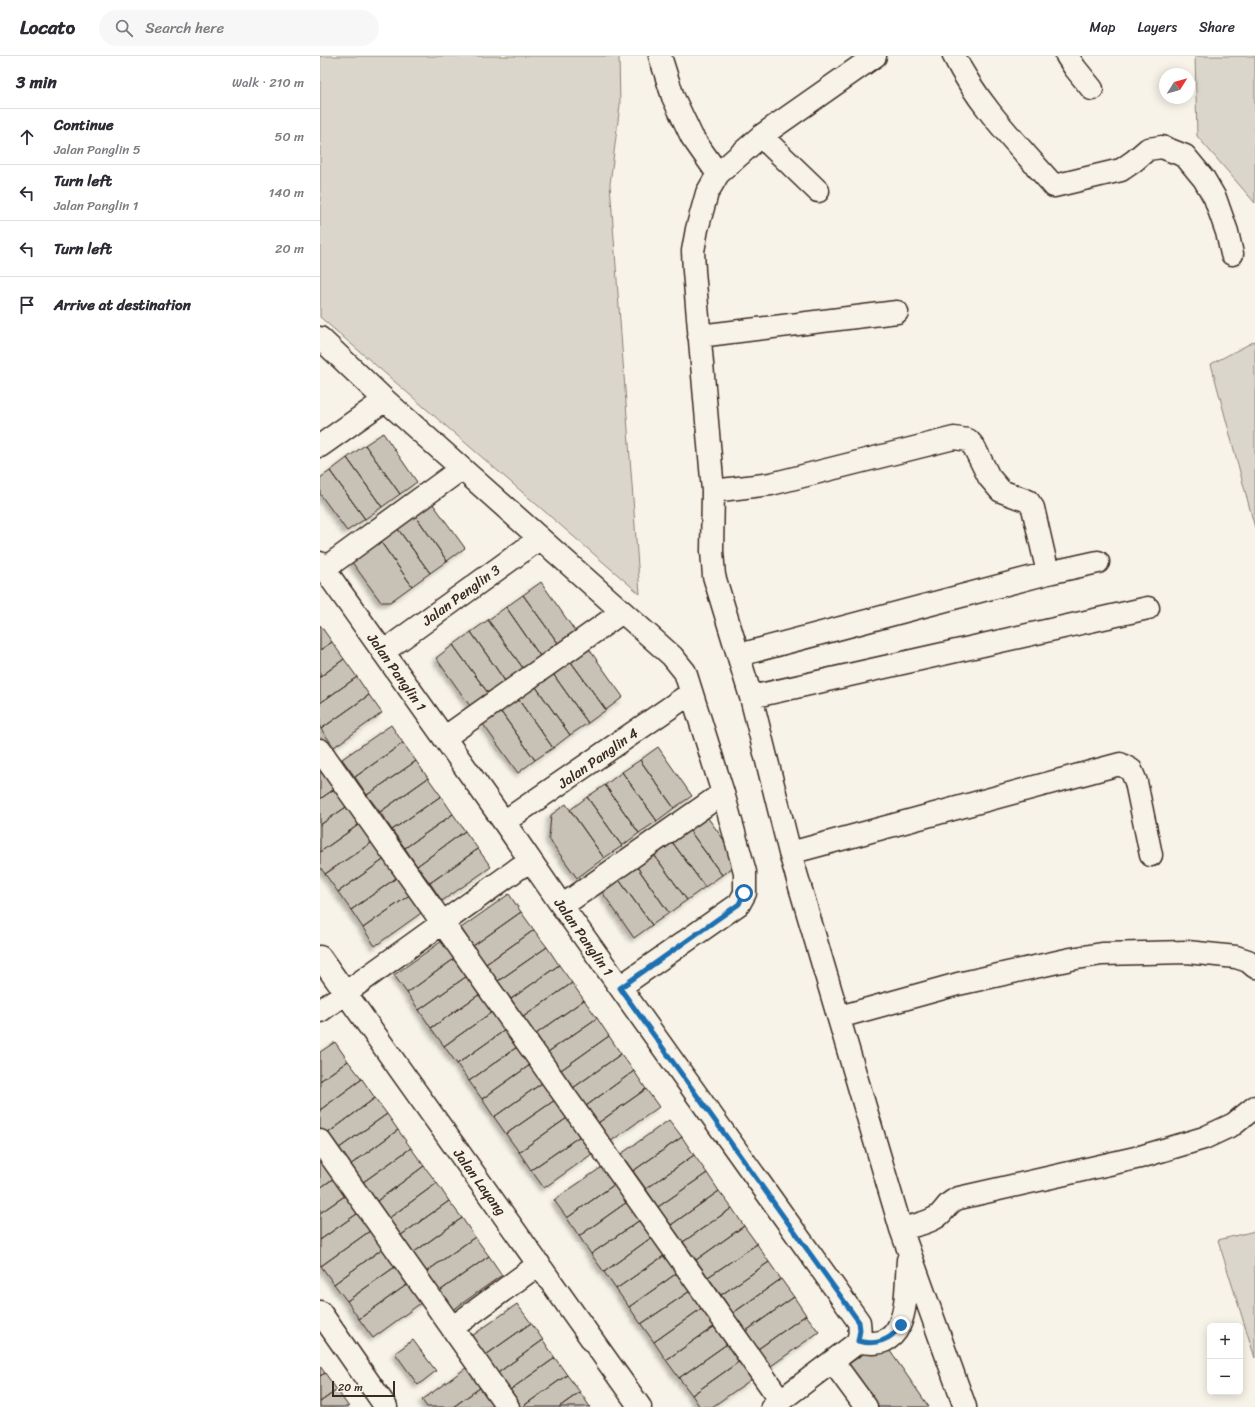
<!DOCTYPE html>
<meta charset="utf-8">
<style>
:root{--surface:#fff;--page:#f7f7f7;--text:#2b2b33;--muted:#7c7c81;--line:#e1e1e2}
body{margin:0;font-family:Sriracha,sans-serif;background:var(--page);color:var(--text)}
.controls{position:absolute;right:12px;bottom:12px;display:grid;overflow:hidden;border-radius:6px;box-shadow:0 2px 10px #0003}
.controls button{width:36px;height:36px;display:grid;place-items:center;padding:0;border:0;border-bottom:1px solid var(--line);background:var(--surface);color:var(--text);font:20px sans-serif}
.compass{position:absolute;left:839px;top:12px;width:36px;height:36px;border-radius:50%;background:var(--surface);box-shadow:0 2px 10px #0003;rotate:53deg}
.scale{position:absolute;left:12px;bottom:10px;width:63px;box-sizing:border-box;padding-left:4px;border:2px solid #3b2a1e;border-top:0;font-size:11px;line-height:14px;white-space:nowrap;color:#3b2a1e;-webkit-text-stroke:3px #f7f3e8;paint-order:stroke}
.stop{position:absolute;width:12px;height:12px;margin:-9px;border:3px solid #1f6fb2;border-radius:50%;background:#fff}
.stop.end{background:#1f6fb2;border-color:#fff;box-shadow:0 1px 4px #0008}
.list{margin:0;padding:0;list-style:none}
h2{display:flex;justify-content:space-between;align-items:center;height:52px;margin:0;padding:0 16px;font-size:17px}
h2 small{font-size:13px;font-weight:400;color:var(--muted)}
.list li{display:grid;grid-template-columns:26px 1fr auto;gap:12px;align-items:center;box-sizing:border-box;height:56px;padding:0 16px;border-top:1px solid var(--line)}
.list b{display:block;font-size:15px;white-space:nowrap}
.list p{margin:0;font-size:13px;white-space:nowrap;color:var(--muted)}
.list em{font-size:13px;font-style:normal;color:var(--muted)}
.icon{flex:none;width:22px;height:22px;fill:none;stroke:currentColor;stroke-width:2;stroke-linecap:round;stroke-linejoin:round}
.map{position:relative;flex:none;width:935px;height:1351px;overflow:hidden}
header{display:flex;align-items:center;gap:24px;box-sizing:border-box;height:56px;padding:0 20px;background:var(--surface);border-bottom:1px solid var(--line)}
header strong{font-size:19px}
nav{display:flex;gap:22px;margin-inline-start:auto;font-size:14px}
.search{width:280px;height:36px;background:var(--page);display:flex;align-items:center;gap:10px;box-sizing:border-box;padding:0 14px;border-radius:22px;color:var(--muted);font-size:15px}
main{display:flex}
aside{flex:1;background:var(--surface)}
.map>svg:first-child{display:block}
</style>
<header>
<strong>Locato</strong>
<div class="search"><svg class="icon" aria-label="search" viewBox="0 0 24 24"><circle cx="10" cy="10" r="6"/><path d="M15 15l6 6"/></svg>Search here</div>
<nav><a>Map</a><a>Layers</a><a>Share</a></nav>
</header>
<main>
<aside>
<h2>3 min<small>Walk · 210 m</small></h2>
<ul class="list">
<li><svg class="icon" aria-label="ahead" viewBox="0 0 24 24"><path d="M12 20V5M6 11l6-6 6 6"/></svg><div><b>Continue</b><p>Jalan Panglin 5</p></div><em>50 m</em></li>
<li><svg class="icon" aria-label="left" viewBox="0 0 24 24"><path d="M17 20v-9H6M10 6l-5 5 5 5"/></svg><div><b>Turn left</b><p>Jalan Panglin 1</p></div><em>140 m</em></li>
<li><svg class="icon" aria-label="left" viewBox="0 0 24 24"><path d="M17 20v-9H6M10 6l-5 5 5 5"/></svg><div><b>Turn left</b></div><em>20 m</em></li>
<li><svg class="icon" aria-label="arrive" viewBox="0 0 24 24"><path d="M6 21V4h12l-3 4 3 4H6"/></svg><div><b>Arrive at destination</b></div></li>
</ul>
</aside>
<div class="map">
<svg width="935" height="1351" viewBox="0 0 935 1351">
<defs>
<filter id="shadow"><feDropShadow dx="-3.5" dy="3.5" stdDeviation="2" flood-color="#0004"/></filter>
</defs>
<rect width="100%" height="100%" fill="#f7f3e8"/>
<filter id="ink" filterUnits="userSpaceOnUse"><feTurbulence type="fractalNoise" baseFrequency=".025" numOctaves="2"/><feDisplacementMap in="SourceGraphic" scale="8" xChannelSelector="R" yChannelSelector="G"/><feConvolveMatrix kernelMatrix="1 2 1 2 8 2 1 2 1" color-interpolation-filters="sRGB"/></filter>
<g filter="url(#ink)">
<path fill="#dbd6cb" stroke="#8b8074" d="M 0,0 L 299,0 L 300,49 L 290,128 L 320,538 L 0,261 Z
M 875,0 L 935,0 L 935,147 L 877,80 Z
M 935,285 L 935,472 L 891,308 Z
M 935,1175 L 935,1302 L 898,1184 Z"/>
<path fill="#c8c1b6" stroke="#3b2a1e" filter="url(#shadow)" d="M 63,377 L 97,426 L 80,438 L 45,389 Z
M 45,389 L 80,438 L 62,451 L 27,402 Z
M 27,402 L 62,451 L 45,463 L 10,415 Z
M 10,415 L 45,463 L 27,475 L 0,438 L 0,422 Z
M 110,444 L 145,492 L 127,505 L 93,456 Z
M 93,456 L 127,505 L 110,517 L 75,469 Z
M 75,469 L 110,517 L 92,530 L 58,482 Z
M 58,482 L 92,530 L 70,546 L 61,546 L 29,502 Z
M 221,526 L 255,575 L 238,587 L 203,539 Z
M 203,539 L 238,587 L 220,600 L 186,551 Z
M 186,551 L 220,600 L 203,612 L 168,564 Z
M 168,564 L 203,612 L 185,625 L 151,576 Z
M 0,569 L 12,586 L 0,594 Z
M 151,576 L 185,625 L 168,637 L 133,589 Z
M 12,586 L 24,603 L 0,621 L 0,594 Z
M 133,589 L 168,637 L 150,650 L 116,602 Z
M 269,593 L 303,641 L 286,654 L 251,606 Z
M 24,603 L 37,621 L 0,647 L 0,621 Z
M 251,606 L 286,654 L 268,667 L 233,618 Z
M 233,618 L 268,667 L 250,679 L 216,631 Z
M 37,621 L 49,639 L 1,673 L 0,671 L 0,647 Z
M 216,631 L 250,679 L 233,692 L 198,643 Z
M 49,639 L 62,657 L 14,691 L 1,673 Z
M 198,643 L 233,692 L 215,704 L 181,656 Z
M 181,656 L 215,704 L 198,717 L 163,668 Z
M 71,669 L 83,687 L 35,721 L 22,703 Z
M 83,687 L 96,705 L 47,739 L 35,721 Z
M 338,691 L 372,740 L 354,752 L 320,704 Z
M 320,704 L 354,752 L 337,765 L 302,716 Z
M 96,705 L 108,722 L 60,756 L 47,739 Z
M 4,714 L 16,732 L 0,743 L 0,717 Z
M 302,716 L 337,765 L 319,777 L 285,729 Z
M 108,722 L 121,740 L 72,774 L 60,756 Z
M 285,729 L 319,777 L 302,790 L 267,741 Z
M 16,732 L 29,749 L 0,769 L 0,743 Z
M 121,740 L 133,758 L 85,792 L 72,774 Z
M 267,741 L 302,790 L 284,802 L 250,754 Z
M 246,748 L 284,802 L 257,822 L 229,783 L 231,759 Z
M 29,749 L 41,767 L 0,796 L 0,769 Z
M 133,758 L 145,775 L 97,810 L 85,792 Z
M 385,758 L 420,806 L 402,819 L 367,771 Z
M 41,767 L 54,785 L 5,818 L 0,811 L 0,796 Z
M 367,771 L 402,819 L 385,831 L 350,783 Z
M 145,775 L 158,793 L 110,827 L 97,810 Z
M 350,783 L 385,831 L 367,844 L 332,796 Z
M 54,785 L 66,802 L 18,836 L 5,818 Z
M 158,793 L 171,811 L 122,845 L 110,827 Z
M 332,796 L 367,844 L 349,857 L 315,808 Z
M 66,802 L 79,820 L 31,854 L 18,836 Z
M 315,808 L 349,857 L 332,869 L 297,821 Z
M 79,820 L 91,838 L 43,872 L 31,854 Z
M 297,821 L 332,869 L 314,882 L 280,833 Z
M 91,838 L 104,855 L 55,890 L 43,872 Z
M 189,838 L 201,856 L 153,890 L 141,872 Z
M 201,856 L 214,874 L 166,908 L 153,890 Z
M 214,874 L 227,891 L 178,925 L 166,908 Z
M 122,885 L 134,903 L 87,937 L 74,919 Z
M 227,891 L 239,909 L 191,943 L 178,925 Z
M 134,903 L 147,920 L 99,954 L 87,937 Z
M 239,909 L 252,927 L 203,961 L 191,943 Z
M 147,920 L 160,938 L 111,972 L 99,954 Z
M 252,927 L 264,944 L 216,978 L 203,961 Z
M 160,938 L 172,956 L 124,990 L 111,972 Z
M 264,944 L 277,962 L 228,996 L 216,978 Z
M 172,956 L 185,974 L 137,1008 L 124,990 Z
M 277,962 L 289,980 L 241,1014 L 228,996 Z
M 185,974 L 197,991 L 149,1025 L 137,1008 Z
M 289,980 L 301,998 L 253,1032 L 241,1014 Z
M 15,986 L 28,1005 L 0,1025 L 0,996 Z
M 197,991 L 210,1009 L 162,1043 L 149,1025 Z
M 301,998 L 314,1015 L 266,1050 L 253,1032 Z
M 28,1005 L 42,1023 L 0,1054 L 0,1025 Z
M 210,1009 L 222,1027 L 174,1061 L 162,1043 Z
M 314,1015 L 326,1033 L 278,1067 L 266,1050 Z
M 42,1023 L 55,1042 L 4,1080 L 0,1075 L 0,1054 Z
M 222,1027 L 235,1044 L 186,1078 L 174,1061 Z
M 326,1033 L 339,1051 L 291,1085 L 278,1067 Z
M 55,1042 L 67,1058 L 15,1095 L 4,1080 Z
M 235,1044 L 247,1062 L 199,1096 L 186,1078 Z
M 67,1058 L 78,1074 L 26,1112 L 15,1095 Z
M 247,1062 L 260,1080 L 211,1114 L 199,1096 Z
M 349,1064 L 362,1081 L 313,1115 L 301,1098 Z
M 78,1074 L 91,1092 L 39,1129 L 26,1112 Z
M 260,1080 L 272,1098 L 224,1132 L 211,1114 Z
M 362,1081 L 374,1099 L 326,1133 L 313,1115 Z
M 91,1092 L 104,1110 L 53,1148 L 39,1129 Z
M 374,1099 L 387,1117 L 338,1151 L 326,1133 Z
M 5,1104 L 17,1120 L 0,1132 L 0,1107 Z
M 104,1110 L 117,1127 L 65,1165 L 53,1148 Z
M 282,1111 L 295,1128 L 247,1162 L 234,1144 Z
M 387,1117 L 399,1135 L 351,1169 L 338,1151 Z
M 17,1120 L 29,1137 L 0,1157 L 0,1132 Z
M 117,1127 L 129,1145 L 77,1182 L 65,1165 Z
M 295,1128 L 307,1146 L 259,1180 L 247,1162 Z
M 399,1135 L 412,1152 L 363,1186 L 351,1169 Z
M 29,1137 L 41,1155 L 0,1184 L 0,1157 Z
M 129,1145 L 142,1162 L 90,1199 L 77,1182 Z
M 307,1146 L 320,1164 L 271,1198 L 259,1180 Z
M 412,1152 L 424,1170 L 376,1204 L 363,1186 Z
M 41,1155 L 54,1172 L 1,1210 L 0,1208 L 0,1184 Z
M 142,1162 L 155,1181 L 103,1218 L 90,1199 Z
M 320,1164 L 332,1181 L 284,1216 L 271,1198 Z
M 424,1170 L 437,1188 L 388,1221 L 376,1204 Z
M 54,1172 L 66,1190 L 14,1228 L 1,1210 Z
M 155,1181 L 169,1200 L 117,1237 L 103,1218 Z
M 332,1181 L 345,1199 L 296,1233 L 284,1216 Z
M 437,1188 L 449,1206 L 401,1239 L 388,1221 Z
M 66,1190 L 79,1208 L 27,1245 L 14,1228 Z
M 345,1199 L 357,1217 L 309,1251 L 296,1233 Z
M 169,1200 L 182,1219 L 130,1256 L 117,1237 Z
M 449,1206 L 461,1223 L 413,1257 L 401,1239 Z
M 79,1208 L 92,1225 L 39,1263 L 27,1245 Z
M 357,1217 L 370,1235 L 321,1268 L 309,1251 Z
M 461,1223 L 474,1241 L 426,1275 L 413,1257 Z
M 92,1225 L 105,1244 L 53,1282 L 39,1263 Z
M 370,1235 L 382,1252 L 334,1286 L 321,1268 Z
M 474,1241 L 486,1259 L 438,1293 L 426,1275 Z
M 197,1248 L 211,1267 L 163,1301 L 149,1282 Z
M 382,1252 L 395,1270 L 346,1304 L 334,1286 Z
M 486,1259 L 499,1276 L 451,1310 L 438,1293 Z
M 211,1267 L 223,1284 L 175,1319 L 163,1301 Z
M 395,1270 L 407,1288 L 359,1322 L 346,1304 Z
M 93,1284 L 116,1315 L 98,1329 L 75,1297 Z
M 223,1284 L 235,1302 L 187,1336 L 175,1319 Z
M 563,1285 L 609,1351 L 556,1351 L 527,1309 Z
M 407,1288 L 420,1305 L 372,1339 L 359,1322 Z
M 235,1302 L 247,1319 L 202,1351 L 198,1351 L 187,1336 Z
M 420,1305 L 432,1323 L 392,1351 L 380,1351 L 372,1339 Z
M 150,1309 L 164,1329 L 133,1351 L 107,1351 L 102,1344 Z
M 0,1310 L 5,1317 L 0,1320 Z
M 5,1317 L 17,1334 L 0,1346 L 0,1320 Z
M 247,1319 L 260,1336 L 239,1351 L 202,1351 Z
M 164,1329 L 176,1346 L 169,1351 L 133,1351 Z
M 17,1334 L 29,1351 L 0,1351 L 0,1346 Z
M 260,1336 L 270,1351 L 239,1351 Z"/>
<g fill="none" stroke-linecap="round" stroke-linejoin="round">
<defs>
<path id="minor" d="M 340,0 L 353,41 L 372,81 L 398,118 L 387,137 L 377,173 L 373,195 L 374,215 L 393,435 L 392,495 L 394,520 L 431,641 L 470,797 L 581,1173 L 645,1351
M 634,0 C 658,49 698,89 734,130 L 801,114 L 814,105 L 828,93 L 842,91 L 865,100 L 884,123 L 895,142 L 907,176 L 912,198
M 747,0 L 755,12 L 772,33
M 441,80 L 498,135
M 398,118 L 441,80 L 555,0
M 379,280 L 577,256
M 0,282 L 65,344 L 352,600 L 365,616 L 403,737 L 425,816 L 425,837 L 419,848 L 300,931
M 0,390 L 65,344
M 393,435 L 451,428 L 634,382 L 648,384 L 654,391 L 669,421 L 681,435 L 708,445 L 713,452 L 728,517
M 0,507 L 184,766 L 242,850 L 539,1266 C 540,1275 541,1283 534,1289 L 452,1351
M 4,513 L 141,413
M 63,596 L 219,483
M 419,599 L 728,517 L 778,506
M 431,641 L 828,552
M 124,682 L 302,556
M 0,694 L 461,1345
M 184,766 L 371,637
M 470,797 L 800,708 L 811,714 L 816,726 L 831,799
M 242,850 L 403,737
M 0,901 L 320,1351
M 0,955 L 210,804
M 519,961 L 638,928 L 751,903 L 782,898 L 867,896 L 916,901 L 928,905 L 935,911
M 0,1085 L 188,1351
M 581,1173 C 591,1170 605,1168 615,1162 C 625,1157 626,1146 639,1142 L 820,1101 L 884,1082 L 914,1068 L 935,1051
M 0,1256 L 66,1351
M 132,1272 L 219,1208
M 538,1285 C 591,1299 585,1238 588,1204
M 513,1306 L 546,1351"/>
</defs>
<use href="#minor" stroke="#3b2a1e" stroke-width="25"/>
<use href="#minor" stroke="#f7f3e8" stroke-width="22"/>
</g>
</g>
<g fill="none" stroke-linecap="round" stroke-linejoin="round" filter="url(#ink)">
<path stroke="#1f6fb2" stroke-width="5" d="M 424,837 L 419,848 L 300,932 L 539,1266 L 540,1274 L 538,1285 C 556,1290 571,1284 581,1269"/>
</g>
<g text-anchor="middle" stroke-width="4" stroke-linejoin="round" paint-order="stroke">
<g font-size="14" fill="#3b2a1e" stroke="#f7f3e8">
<text transform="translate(141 539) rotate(-36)" y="5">Jalan Penglin 3</text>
<text transform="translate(77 616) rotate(55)" y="5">Jalan Panglin 1</text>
<text transform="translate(278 702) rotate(-35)" y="5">Jalan Panglin 4</text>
<text transform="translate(264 881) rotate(55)" y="5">Jalan Panglin 1</text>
<text transform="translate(160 1126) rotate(54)" y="5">Jalan Layang</text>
</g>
</g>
</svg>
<div class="controls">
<button>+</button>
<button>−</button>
</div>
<svg class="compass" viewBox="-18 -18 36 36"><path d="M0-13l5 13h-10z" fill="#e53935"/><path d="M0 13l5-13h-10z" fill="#7c7c81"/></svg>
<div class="scale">20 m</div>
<div class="stop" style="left:424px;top:837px"></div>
<div class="stop end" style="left:581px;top:1269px"></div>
</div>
</main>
